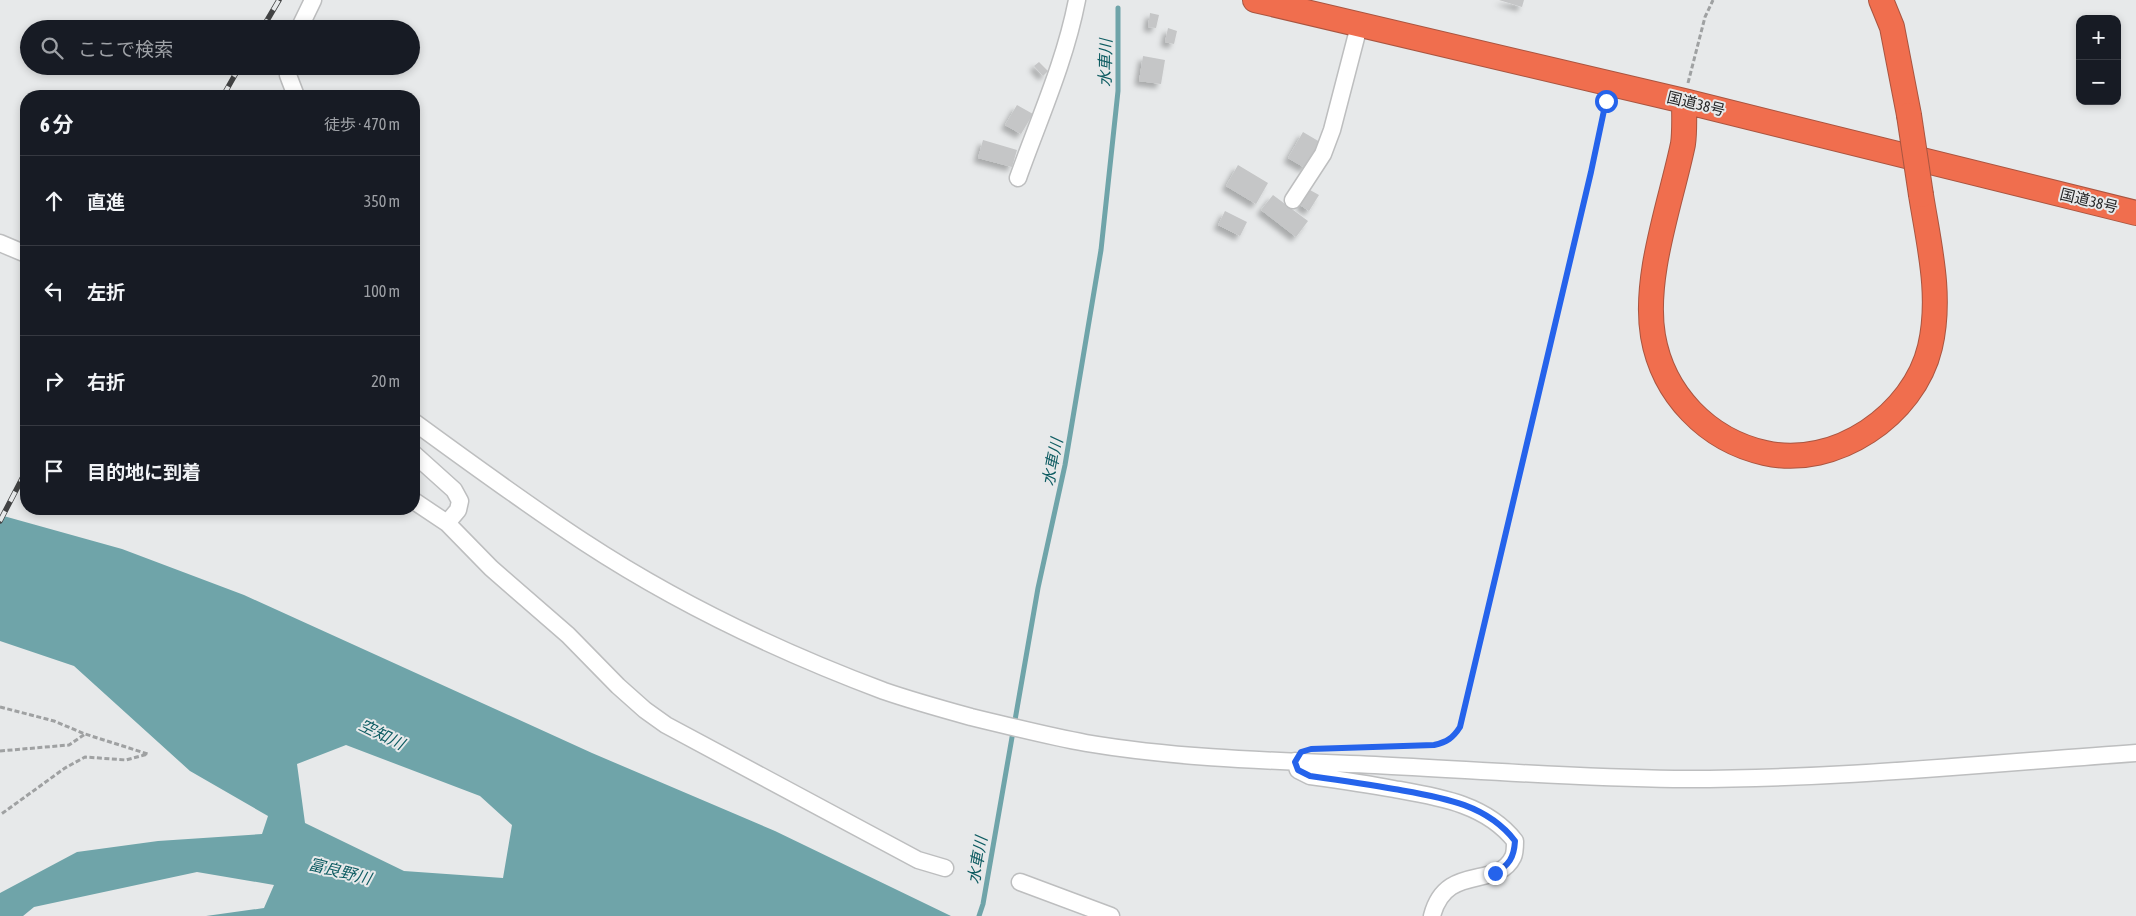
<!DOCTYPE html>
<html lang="ja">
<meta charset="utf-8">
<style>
:root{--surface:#171b24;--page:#242831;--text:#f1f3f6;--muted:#9ea1a6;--line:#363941}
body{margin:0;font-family:"Asap Condensed","Noto Sans JP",sans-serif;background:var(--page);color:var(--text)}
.controls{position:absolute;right:15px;top:15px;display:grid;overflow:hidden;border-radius:10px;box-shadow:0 2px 8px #0003}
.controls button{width:45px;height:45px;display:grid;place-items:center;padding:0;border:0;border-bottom:1px solid var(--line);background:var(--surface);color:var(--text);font:25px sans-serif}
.stop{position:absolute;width:15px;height:15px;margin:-11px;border:4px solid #2563eb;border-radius:50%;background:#fff}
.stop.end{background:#2563eb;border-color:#fff;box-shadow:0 1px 5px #0008}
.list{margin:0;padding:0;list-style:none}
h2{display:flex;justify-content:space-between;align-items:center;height:65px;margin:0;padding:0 20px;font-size:21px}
h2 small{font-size:16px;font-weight:400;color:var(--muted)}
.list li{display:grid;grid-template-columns:32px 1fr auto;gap:15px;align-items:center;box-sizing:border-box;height:90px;padding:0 20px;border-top:1px solid var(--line)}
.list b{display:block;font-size:19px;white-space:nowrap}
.list em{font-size:16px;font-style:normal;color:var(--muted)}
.icon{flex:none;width:28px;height:28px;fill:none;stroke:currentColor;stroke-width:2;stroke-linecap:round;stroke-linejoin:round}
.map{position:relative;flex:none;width:2136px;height:916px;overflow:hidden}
.search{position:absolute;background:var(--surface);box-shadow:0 2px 8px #0003;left:20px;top:20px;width:400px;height:55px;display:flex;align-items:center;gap:12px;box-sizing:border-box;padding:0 18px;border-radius:28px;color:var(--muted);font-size:19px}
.panel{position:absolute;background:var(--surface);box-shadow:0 2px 8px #0003;left:20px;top:90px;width:400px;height:425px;border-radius:20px}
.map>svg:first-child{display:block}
</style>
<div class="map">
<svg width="2136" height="916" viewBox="0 0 2136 916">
<defs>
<filter id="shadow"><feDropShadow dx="-4.5" dy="4.5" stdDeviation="2.5" flood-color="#0004"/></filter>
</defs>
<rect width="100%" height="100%" fill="#e7e9ea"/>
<path fill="#6fa4a9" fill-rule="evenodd" d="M 0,515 L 122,549 L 244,595 L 592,753 L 775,831 L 951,916 L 206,916 L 264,908 L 274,885 L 197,872 L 34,907 L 23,916 L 0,916 L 0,893 L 77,852 L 158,841 L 262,834 L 268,816 L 190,771 L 74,666 L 0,641 ZM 346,745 L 480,796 L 512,825 L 503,878 L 404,871 L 305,823 L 297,764 Z"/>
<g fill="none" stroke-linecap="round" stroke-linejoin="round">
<path stroke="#6fa4a9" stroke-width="5" d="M 979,916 L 983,904 L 1038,588 L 1065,465 L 1101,250 L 1118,91 L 1118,8"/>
</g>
<path fill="#c5c6c7" filter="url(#shadow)" d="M 1499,0 L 1524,0 L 1522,7 Z
M 1150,13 L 1159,15 L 1156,28 L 1148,27 Z
M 1168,28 L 1177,31 L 1174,44 L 1165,42 Z
M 1143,56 L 1165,60 L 1161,84 L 1139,81 Z
M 1039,62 L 1048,71 L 1043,76 L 1034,66 Z
M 1017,105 L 1033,114 L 1021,134 L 1005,125 Z
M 1303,132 L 1320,142 L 1305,168 L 1288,158 Z
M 983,140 L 1017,150 L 1012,167 L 978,158 Z
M 1238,165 L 1268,183 L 1256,204 L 1226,186 Z
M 1310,190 L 1319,195 L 1309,211 L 1300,205 Z
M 1273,195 L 1308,221 L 1296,237 L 1261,210 Z
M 1225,211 L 1247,222 L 1240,236 L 1218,225 Z"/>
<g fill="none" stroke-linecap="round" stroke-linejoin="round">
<defs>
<path id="minor" d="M 299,29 L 313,0
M 289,66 L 288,75 L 296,96
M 1018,178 C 1039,119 1065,62 1077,0
M 1293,200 L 1323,154 L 1332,130 L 1359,26
M 0,243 L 26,254
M 414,422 C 470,463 526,504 584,542 C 677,603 780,652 884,691 C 913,701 942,709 971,717 C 1009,726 1047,736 1086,743 C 1181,759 1279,761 1375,765 C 1475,770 1575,778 1674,779 C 1828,780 1983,764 2136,753
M 414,454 L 454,490 L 460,501 L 458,510 L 447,523
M 414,501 L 447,523 L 491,568 L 568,635 L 618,686 L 645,710 L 666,725 L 918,860 L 945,868
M 1295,761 L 1298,770 L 1310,776 C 1339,780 1367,784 1394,789 C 1439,797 1486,804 1515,841 C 1515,846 1515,853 1513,857 C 1497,890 1446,862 1432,916
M 1020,882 L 1111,916"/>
<path id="highway" d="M 1255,0 L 1684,101 L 2136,213
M 1881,0 L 1892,27 L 1909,115
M 1684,101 C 1684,115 1685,130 1683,144 C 1671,202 1643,277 1653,336 C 1663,394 1707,440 1765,453 C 1835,469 1914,415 1930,347 C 1942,296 1929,245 1921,195"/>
</defs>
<use href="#minor" stroke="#bdbebf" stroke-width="19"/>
<use href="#highway" stroke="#a95540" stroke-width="26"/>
<path stroke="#9fa1a2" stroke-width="3" stroke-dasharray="5 2.5" stroke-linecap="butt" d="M 1688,83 L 1705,17 L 1713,0
M 0,707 L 54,721 L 85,734 L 148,754 L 126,760 L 85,757 L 65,768 L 0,815
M 1355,747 L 1434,745 C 1447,742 1452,738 1460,727 L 1591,172 L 1606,100
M 0,751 L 69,745 L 85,734"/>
<use href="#minor" stroke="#fff" stroke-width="16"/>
<use href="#highway" stroke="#f06e4e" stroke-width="24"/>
<defs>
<path id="rail" d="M 262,29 L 279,0
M 223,96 L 240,66
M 0,521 L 26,471"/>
</defs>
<use href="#rail" stroke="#424344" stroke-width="5.5"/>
<use href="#rail" stroke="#e7e9ea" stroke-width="4" stroke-dasharray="11" stroke-linecap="butt"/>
<defs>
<path id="highway-bridge" d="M 1909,115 L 1921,195"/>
</defs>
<use href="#highway-bridge" stroke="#a95540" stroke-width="26" stroke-linecap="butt"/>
<use href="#highway-bridge" stroke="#f06e4e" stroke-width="24"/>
</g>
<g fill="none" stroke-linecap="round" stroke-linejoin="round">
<path stroke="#2563eb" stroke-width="6" d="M 1495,873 C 1509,865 1514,858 1515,841 C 1486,803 1439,797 1394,789 C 1366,784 1338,780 1310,776 L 1298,770 L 1295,762 L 1301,752 L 1311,749 L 1434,745 C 1447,742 1453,738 1460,727 L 1591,172 L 1606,101"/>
</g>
<g text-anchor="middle" stroke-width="4" stroke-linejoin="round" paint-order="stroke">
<g font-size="15" fill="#262627" stroke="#e7e9ea">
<text transform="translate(1696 104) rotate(14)" y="5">国道38号</text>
<text transform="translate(2089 201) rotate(14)" y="5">国道38号</text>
</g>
<g font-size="16" font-style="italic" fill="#0e5c62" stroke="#e7e9ea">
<text transform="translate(1105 63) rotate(-89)" y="6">水車川</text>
<text transform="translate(1052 462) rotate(-79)" y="6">水車川</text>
<text transform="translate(382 734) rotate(26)" y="6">空知川</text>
<text transform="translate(977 860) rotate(-80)" y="6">水車川</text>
<text transform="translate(340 871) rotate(14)" y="6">富良野川</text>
</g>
</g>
</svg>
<div class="controls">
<button>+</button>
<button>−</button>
</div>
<div class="stop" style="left:1606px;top:101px"></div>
<div class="stop end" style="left:1495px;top:873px"></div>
<div class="search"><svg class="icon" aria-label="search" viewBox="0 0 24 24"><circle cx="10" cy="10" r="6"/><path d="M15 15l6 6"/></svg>ここで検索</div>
<section class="panel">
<h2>6 分<small>徒歩 · 470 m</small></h2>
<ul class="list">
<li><svg class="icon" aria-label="ahead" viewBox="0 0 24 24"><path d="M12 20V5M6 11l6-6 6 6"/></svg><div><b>直進</b></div><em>350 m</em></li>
<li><svg class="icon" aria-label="left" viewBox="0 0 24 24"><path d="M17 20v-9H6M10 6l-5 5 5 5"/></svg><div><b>左折</b></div><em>100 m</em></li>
<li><svg class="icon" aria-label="right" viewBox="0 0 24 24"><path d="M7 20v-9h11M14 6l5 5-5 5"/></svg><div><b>右折</b></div><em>20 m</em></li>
<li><svg class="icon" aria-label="arrive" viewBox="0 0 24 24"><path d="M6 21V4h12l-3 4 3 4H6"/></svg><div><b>目的地に到着</b></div></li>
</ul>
</section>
</div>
